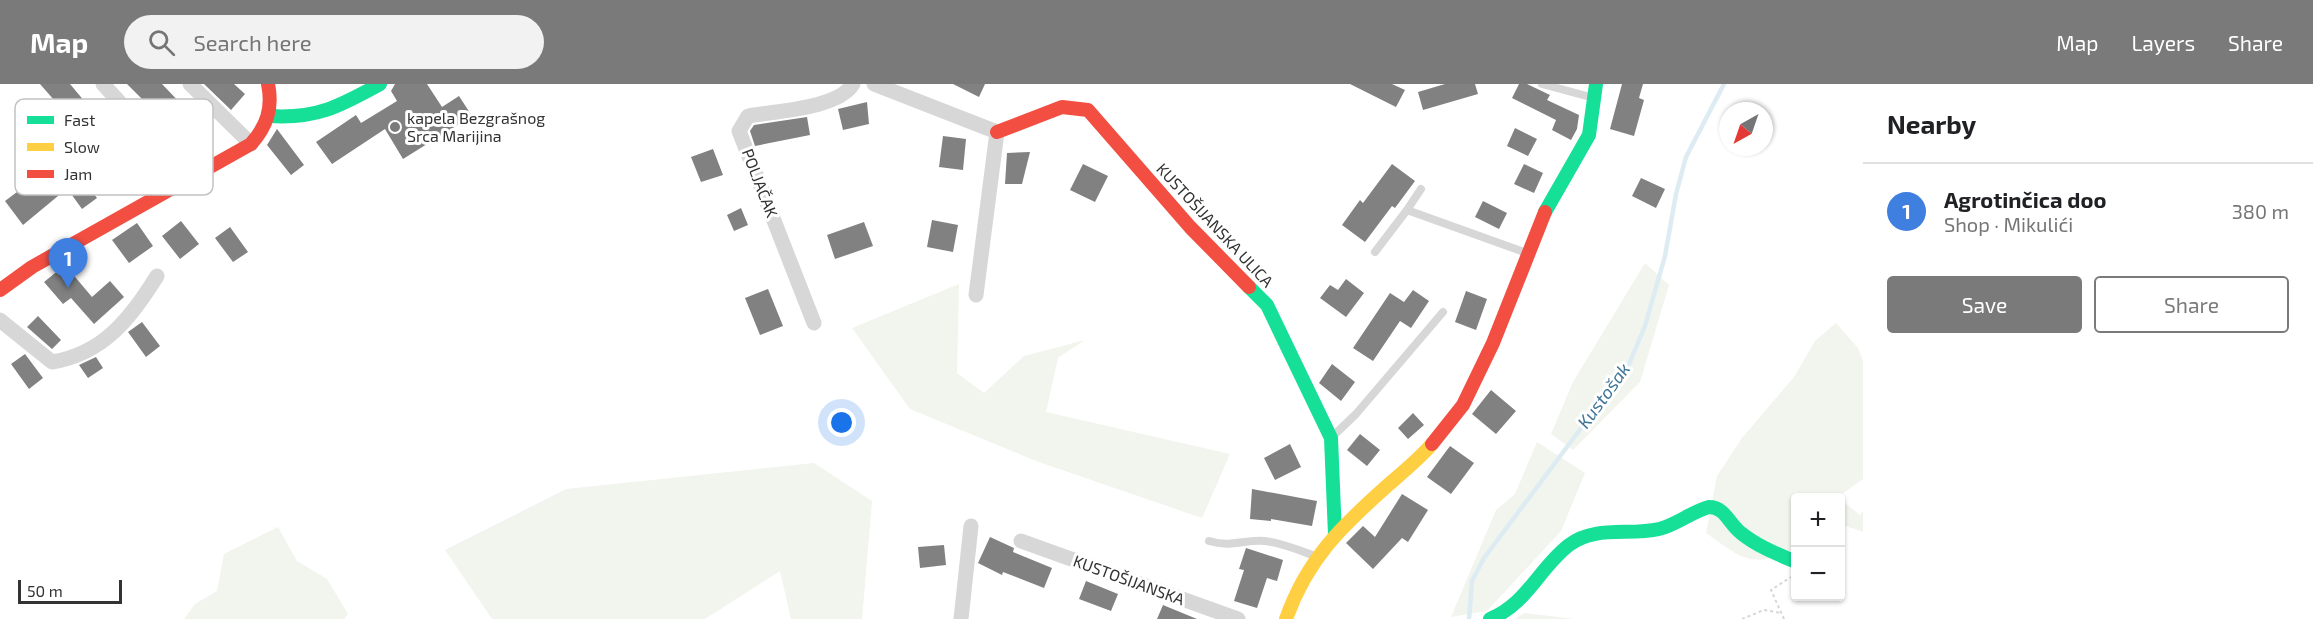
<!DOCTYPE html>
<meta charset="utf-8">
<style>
:root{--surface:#fff;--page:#f2f2f2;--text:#202124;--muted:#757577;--line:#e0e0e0;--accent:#7a7a7a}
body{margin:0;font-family:"Exo 2",sans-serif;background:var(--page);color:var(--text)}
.controls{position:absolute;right:18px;bottom:18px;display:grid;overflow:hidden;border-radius:6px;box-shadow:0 2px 4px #0004}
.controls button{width:54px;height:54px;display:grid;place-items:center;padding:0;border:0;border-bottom:2px solid var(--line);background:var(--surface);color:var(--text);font:30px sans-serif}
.compass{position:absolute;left:1719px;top:18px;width:54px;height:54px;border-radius:50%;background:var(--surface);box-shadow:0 2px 4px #0004;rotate:220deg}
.scale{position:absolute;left:18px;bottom:15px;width:104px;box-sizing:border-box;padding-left:6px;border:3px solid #333;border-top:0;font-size:16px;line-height:21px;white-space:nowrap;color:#333;-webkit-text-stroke:4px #fff;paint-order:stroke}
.you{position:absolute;left:842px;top:339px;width:21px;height:21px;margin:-15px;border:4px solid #fff;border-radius:50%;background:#1a73e8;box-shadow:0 0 0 9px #1a73e833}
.badge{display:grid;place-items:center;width:39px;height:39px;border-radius:50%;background:var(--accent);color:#fff;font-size:20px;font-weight:700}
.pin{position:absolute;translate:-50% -50px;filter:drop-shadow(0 2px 3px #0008)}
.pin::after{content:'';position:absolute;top:32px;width:21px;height:18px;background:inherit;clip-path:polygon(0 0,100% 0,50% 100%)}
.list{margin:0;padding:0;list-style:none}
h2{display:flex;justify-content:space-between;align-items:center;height:78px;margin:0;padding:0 24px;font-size:26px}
h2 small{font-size:20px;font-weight:400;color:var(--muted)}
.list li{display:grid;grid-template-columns:39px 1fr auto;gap:18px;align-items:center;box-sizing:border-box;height:96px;padding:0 24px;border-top:2px solid var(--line)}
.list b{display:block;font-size:22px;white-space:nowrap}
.list p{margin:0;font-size:20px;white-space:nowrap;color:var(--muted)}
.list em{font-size:20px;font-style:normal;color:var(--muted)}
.actions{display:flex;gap:12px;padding:18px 24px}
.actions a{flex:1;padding:14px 0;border:2px solid var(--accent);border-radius:6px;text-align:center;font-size:21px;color:var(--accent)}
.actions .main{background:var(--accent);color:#fff}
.icon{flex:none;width:33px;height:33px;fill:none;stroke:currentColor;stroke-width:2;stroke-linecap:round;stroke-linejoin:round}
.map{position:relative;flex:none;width:1863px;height:535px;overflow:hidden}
header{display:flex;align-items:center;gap:36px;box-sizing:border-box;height:84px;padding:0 30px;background:var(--accent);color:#fff}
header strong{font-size:28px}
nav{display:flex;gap:33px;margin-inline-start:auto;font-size:21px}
.search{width:420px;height:54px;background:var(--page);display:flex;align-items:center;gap:15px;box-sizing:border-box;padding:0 21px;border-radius:33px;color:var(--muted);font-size:22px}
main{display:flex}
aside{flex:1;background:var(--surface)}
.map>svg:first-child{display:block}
</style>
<header>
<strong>Map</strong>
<div class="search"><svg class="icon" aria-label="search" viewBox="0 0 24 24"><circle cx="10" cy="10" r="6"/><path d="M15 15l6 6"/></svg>Search here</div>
<nav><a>Map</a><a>Layers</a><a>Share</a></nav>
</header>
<main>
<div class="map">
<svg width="1863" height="535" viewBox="0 0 1863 535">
<rect width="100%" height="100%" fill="#fff"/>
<path fill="#f1f5ed" d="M 1645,179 L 1669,201 L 1640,298 L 1573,366 L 1551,350 L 1573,298 Z
M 959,200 L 957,289 L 984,309 L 1024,272 L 1085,256 L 1058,274 L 1046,328 L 1230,370 L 1202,434 L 1036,377 L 910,325 L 852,244 Z
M 1836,239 L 1858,264 L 1863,277 L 1863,395 L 1838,413 L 1804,413 L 1798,409 L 1790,469 C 1747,484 1740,472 1706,449 L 1717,392 L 1742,354 L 1794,293 L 1815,257 Z
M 1537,358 L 1585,389 L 1561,447 L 1487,527 L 1451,533 L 1496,426 L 1515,410 Z
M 814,379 L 872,417 L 862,535 L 791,535 L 780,487 L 705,535 L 492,535 L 445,466 L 566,405 Z
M 1841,416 L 1860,431 L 1863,427 L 1863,448 L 1841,440 Z
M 278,443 L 297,477 L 327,495 L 348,530 L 344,535 L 184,535 L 195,520 L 217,507 L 224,470 Z
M 1524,529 L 1575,535 L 1515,535 Z"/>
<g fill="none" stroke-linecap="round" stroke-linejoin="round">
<path stroke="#ddebf3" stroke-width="4.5" d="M 1469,535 L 1472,497 L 1484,474 L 1629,280 L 1645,242 L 1665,172 L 1676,110 L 1686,73 L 1724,0"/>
</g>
<path fill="#818181" d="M 40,0 L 70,0 L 96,31 L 99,29 L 143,84 L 119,103 L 103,83 L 109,79 Z
M 127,0 L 162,0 L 206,46 L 186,67 L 170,51 L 174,47 Z
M 204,0 L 234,0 L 245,10 L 231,26 Z
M 395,0 L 427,0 L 442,23 L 459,12 L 472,32 L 403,75 L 385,45 L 332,80 L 316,58 L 356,31 L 361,39 L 397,17 L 391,7 Z
M 953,0 L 985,0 L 979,13 Z
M 1350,0 L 1392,0 L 1405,6 L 1396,23 Z
M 1445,0 L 1475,0 L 1478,10 L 1423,26 L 1418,8 Z
M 1519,0 L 1527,0 L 1550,11 L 1547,16 L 1579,31 L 1577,45 L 1571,56 L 1552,46 L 1556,36 L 1512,14 Z
M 1622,0 L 1643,0 L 1639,14 L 1644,16 L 1634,52 L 1610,45 Z
M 867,18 L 869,40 L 843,46 L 838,25 Z
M 807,33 L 810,51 L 755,62 L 750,47 L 754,41 Z
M 1515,44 L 1537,55 L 1528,72 L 1507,62 Z
M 277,45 L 304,81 L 291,91 L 267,61 Z
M 943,52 L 966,55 L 963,86 L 939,83 Z
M 713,65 L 723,91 L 701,98 L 691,73 Z
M 1030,68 L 1022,100 L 1005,100 L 1007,69 Z
M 1083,80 L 1108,92 L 1095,118 L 1070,106 Z
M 1392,80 L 1415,97 L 1395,124 L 1392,122 L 1365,158 L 1342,141 L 1360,116 L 1363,119 Z
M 1524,80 L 1543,89 L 1534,109 L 1514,100 Z
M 49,84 L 64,107 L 23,141 L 5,117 Z
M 79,89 L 97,114 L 82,125 L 64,100 Z
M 1641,94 L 1665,105 L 1656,124 L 1632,112 Z
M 1483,117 L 1507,129 L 1499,145 L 1475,133 Z
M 741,124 L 748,141 L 734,147 L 727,131 Z
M 932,136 L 958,141 L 953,168 L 927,163 Z
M 181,137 L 199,160 L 180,175 L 162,152 Z
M 864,138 L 873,162 L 835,175 L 827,151 Z
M 137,139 L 153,162 L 129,179 L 112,156 Z
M 230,143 L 248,168 L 233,178 L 215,154 Z
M 65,181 L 92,213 L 110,197 L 124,213 L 94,240 L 71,214 L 63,220 L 44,198 Z
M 1346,195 L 1364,209 L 1346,233 L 1320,214 L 1330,201 L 1338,206 Z
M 768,205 L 783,242 L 760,251 L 745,214 Z
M 1413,206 L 1429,217 L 1411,244 L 1400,237 L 1373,277 L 1353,264 L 1390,209 L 1404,218 Z
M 1466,207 L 1487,215 L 1476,246 L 1455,238 Z
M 38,232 L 61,256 L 52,265 L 27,243 Z
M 142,238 L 160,262 L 146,273 L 128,248 Z
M 25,270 L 43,294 L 29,305 L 11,280 Z
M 96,273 L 103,284 L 88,294 L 79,281 Z
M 1332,280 L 1355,298 L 1341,317 L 1319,299 Z
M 1491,306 L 1516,327 L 1496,350 L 1472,330 Z
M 1413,329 L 1424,341 L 1408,355 L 1398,344 Z
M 1360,350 L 1380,366 L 1367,382 L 1347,366 Z
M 1290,360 L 1301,383 L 1275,396 L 1264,374 Z
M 1450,362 L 1474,379 L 1451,410 L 1427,393 Z
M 1252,405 L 1317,417 L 1312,442 L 1271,435 L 1271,437 L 1250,435 Z
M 1402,410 L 1428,426 L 1408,458 L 1402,454 L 1373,485 L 1346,459 L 1363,442 L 1375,453 Z
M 990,453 L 1014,464 L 1013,468 L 1052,484 L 1044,504 L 1003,488 L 1002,491 L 978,479 Z
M 944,461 L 946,481 L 920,484 L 918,463 Z
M 1246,464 L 1283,476 L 1277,497 L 1267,494 L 1257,524 L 1234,517 L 1244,486 L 1239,485 Z
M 1086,497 L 1118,510 L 1111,527 L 1079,515 Z
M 1163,521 L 1197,535 L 1157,535 Z"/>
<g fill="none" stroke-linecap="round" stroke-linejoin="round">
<path stroke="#d6d6d6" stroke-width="2" stroke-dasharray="3 3" stroke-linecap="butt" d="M 1742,535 L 1764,526 L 1781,529
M 1784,535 L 1771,506 L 1791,493"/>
<path stroke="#d7d7d7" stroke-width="8" d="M 1542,0 L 1594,14
M 1407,126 L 1421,105
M 1375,168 L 1407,126 L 1527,169
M 1332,353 L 1356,330 L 1443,228
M 1209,457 C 1233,464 1243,455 1265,457 C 1282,459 1299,466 1315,472"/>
<path stroke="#d7d7d7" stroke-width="15" d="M 103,0 L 189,95
M 190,0 L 251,60
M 874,0 L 997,48 L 976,211
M 0,236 L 52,278 C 103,270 131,234 157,192
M 814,239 L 739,47 L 748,32 C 775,27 838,25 853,0
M 1021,457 L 1238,535
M 961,535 L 971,442"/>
<path stroke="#16e098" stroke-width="14" d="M 270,32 C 317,35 340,22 380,0
M 1545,128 L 1589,51 L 1596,0
M 1249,203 L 1267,221 L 1331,354 L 1335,451
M 1490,535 C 1527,520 1539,484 1569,461 C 1595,441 1629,452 1659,445 C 1676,441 1691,428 1709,423 C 1725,423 1729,440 1741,449 C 1757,462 1777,470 1796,478"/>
<path stroke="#ffcf43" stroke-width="14" d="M 1286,535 C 1307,475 1342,442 1388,401 C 1403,388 1419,375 1432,360"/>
<path stroke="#f24e42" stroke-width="14" d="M 997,48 L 1062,23 L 1088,26 L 1190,143 L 1249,203
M 0,206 L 32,183 L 251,60 C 267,42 273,24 268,0
M 1432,360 L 1463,321 L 1493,259 L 1545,128"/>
</g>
<circle fill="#7a7a7a" stroke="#fff" stroke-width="2" cx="395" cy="43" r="6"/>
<g text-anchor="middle" stroke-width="6" stroke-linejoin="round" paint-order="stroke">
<g font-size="16" fill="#333" stroke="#fff" text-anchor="start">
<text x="407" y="40">kapela Bezgrašnog<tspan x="407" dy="18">Srca Marijina</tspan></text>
</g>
<g font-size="16" fill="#333" stroke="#fff">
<text transform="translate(760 99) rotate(69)" y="6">POLJAČAK</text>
<text transform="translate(1215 141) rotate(47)" y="6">KUSTOŠIJANSKA ULICA</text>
<text transform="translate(1129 496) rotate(20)" y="6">KUSTOŠIJANSKA</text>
</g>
<g font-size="18" font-style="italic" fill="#3f7597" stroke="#fff">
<text transform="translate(1604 312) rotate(-54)" y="6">Kustošak</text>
</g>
</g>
<rect x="15" y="15" width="198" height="96" rx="9" fill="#fff" stroke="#c2c2c2" stroke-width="1.5"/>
<rect x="27" y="32" width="27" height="8" fill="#16e098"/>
<rect x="27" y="59" width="27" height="8" fill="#ffcf43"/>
<rect x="27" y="86" width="27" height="8" fill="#f24e42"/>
<g font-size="16" fill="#333">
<text x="64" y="42">Fast</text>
<text x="64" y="69">Slow</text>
<text x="64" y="96">Jam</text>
</g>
</svg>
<div class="controls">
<button>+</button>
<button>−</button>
</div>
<svg class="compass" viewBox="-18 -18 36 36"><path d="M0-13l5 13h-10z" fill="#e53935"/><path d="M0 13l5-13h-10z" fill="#757577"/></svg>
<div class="scale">50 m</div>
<div class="you"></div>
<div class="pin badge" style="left:68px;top:204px;background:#3f7fe0">1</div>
</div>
<aside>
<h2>Nearby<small></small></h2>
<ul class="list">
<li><span class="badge" style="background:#3f7fe0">1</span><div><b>Agrotinčica doo</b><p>Shop · Mikulići</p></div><em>380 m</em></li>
</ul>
<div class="actions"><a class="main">Save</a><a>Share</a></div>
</aside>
</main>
